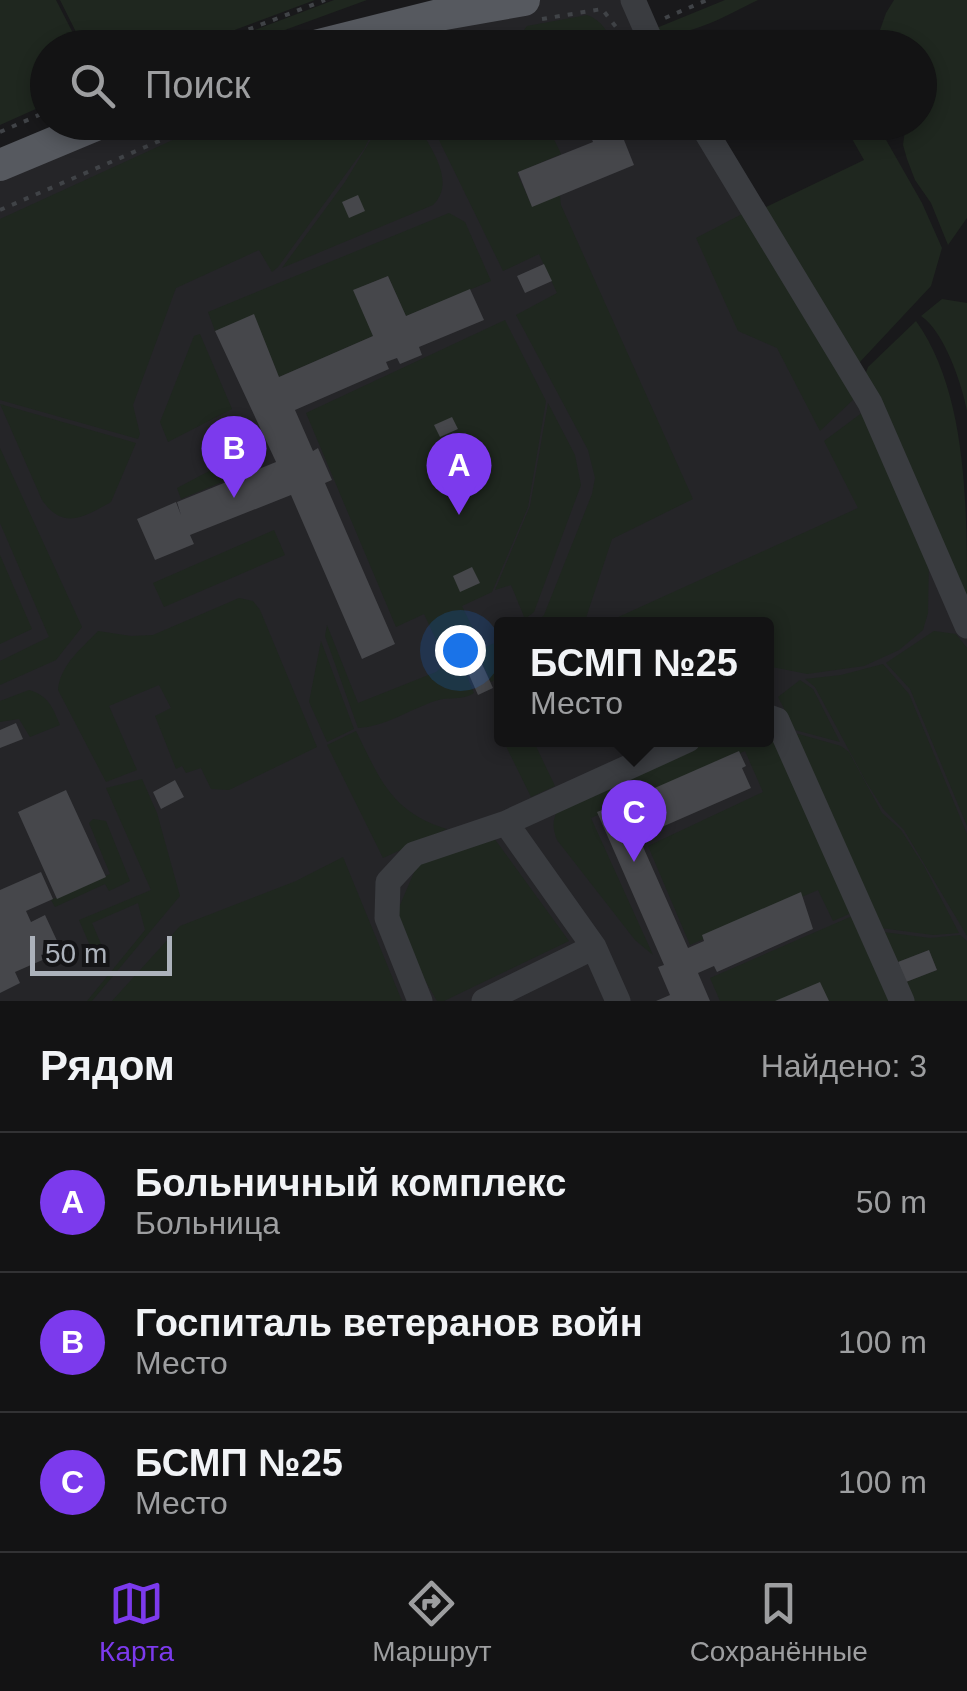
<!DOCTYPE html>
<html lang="ru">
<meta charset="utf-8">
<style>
:root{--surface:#131314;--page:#1c1c1d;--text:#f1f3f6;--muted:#9d9ea0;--line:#323234;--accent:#7c3aed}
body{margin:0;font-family:Arial,sans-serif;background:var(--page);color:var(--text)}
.scale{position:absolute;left:30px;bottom:25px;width:142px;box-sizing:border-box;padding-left:10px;border:5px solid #acb2bb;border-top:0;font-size:28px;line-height:35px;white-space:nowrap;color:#acb2bb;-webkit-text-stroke:8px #141416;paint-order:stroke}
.you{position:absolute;left:460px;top:650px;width:35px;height:35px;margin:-25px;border:8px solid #fff;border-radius:50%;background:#1a73e8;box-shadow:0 0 0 15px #1a73e833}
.badge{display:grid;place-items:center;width:65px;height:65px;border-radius:50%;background:var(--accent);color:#fff;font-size:32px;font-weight:700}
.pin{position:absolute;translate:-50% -82px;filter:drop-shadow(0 2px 5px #0008)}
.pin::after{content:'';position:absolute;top:52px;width:35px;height:30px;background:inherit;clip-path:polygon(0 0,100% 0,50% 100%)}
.popup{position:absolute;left:494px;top:617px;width:280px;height:130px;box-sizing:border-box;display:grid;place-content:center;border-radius:10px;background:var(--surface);filter:drop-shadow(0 2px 8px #0005);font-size:32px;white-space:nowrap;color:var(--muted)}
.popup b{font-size:38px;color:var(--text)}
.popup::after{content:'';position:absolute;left:50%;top:100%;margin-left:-20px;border:20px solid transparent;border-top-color:var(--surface)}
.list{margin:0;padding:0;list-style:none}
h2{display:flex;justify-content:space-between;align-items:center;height:130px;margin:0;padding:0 40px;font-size:42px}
h2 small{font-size:32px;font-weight:400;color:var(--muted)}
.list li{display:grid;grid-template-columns:65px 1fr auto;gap:30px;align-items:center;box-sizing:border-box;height:140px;padding:0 40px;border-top:2px solid var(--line)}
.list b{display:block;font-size:38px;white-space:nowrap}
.list p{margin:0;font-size:32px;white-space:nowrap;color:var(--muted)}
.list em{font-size:32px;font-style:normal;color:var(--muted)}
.icon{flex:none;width:55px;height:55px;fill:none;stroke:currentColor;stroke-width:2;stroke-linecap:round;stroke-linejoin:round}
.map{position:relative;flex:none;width:967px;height:1001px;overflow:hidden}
.search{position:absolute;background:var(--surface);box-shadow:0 5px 15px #0003;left:30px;right:30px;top:30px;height:110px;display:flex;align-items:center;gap:25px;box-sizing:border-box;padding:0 35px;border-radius:55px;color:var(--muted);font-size:38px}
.sheet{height:550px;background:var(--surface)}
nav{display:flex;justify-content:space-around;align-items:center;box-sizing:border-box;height:140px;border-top:2px solid var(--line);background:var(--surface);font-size:28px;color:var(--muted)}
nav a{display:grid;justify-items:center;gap:5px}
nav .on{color:var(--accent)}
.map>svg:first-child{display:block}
</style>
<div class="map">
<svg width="967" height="1001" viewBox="0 0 967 1001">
<rect width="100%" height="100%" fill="#19191b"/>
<path fill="#252528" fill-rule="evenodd" d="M 524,0 L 636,0 L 663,48 L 307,48 Z
M 103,123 L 707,123 L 870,403 L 967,626 L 967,1001 L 0,1001 L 0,165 ZM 502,624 L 766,624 L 766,740 L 502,740 Z"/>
<path fill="#1f271f" d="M 0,0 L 56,0 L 75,37 L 85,47 L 48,48 L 47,104 L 0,125 Z
M 60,0 L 315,0 L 189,47 L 90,48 L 77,34 Z
M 334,0 L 367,0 L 238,47 L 210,47 Z
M 725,0 L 758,0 C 732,12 681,44 654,29 Z
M 894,0 L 967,0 L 967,218 L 948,245 L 931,203 L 915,180 L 907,159 L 903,145 L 906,123 L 920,122 L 920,48 L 874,47 L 886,13 Z
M 587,15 C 602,20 609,33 614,47 L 586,47 L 582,41 L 565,47 L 533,47 L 524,30 L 527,26 Z
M 508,30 L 515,33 L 522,47 L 408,47 Z
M 212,122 L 377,123 L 364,149 L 278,267 L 272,272 L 259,250 L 176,288 L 133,405 L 140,434 L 138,439 L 0,400 L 0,219 Z
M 381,123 L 417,123 C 430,148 457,181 433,205 L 282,268 L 345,182 Z
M 439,123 L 513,123 L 519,138 L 547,125 L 561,154 L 517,173 L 532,206 L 560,195 L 561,205 L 693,499 L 612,539 L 584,624 L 535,624 L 544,615 L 592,494 L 595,478 L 588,450 L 516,315 L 557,293 L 539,254 L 503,271 L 439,140 Z
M 843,123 L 858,123 L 881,131 L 922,203 L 942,248 L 931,286 L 859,363 L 764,208 L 864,160 Z
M 449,213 L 465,222 L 491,281 L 406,316 L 388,276 L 354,290 L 373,336 L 279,377 L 254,315 L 215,331 L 208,312 Z
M 742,214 L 855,398 L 820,431 L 777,348 L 738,331 L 696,238 Z
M 942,299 L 967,303 L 967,411 C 962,384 944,331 921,316 Z
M 505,320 L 546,401 L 528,507 L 492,592 L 462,606 L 475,633 L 439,646 L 424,614 L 396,627 L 306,413 Z
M 916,321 C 967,392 967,506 967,596 L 865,375 L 868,367 Z
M 200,334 L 232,409 L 168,442 L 160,422 L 194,336 Z
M 548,403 L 575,455 L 581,485 L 534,612 L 525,619 L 511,585 L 495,590 L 530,506 Z
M 0,404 L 136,443 L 111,502 C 82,518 63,530 42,500 Z
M 863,412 L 929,556 L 928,613 L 923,630 L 899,650 L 864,666 L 807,674 L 767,666 L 766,624 L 603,624 L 858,508 L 824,441 Z
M 0,448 L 82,627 L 56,660 L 0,685 L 0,661 L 49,637 L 0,523 Z
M 251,449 L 261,466 L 181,499 L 177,488 Z
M 274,530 L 285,555 L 164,607 L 153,583 Z
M 0,555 L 32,629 L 0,644 Z
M 239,598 L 253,601 L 260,610 L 317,747 L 229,790 L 211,789 L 201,768 L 186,773 L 182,766 L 176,769 L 155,716 L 171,708 L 159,685 L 109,706 L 137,770 L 106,782 L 58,690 C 60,665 82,648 98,631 L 131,636 L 153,635 Z
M 327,625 L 358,703 L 436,672 L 447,662 L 500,641 L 501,677 L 491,682 L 482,662 L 464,669 L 474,693 C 462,701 449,696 435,701 C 411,709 384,727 358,728 L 325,636 Z
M 934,631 L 956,634 L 967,648 L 967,826 L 910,689 L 886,663 Z
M 321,641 L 354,729 L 327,742 L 309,702 Z
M 883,664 L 909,694 L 967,834 L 967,936 L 904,830 L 884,810 L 866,782 L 815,687 L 805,679 L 841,675 Z
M 800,680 L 813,689 L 840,742 L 795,730 L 778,697 Z
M 29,690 C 48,695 53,708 60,725 L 30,737 L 19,719 L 0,722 L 0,701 Z
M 767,718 L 856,911 L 833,921 L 818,890 L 690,945 L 648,846 L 763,792 L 745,751 L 591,818 L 653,955 L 635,940 L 557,840 C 552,827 552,819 560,807 L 698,740 L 766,740 Z
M 356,731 C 380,779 391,812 447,829 L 383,858 L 327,745 Z
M 795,733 L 841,746 L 849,752 L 882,813 L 901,830 L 924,866 L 959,933 L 933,935 L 881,928 Z
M 503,740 L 533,740 L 555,786 L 531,797 Z
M 142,779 L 157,813 L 180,896 L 92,1001 L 87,1001 L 145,930 L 138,903 L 92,923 L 104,951 L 97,962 L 79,920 L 151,890 L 106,788 Z
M 93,819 L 106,821 L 130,881 L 109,891 L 105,884 L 55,907 L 51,900 L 110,874 L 89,823 Z
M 491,834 L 569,941 L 444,1001 L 437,1001 L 413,960 L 397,912 L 418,863 Z
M 343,857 L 402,1001 L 112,1001 L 180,926 L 296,881 Z
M 857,914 L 895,1001 L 720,1001 L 710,978 Z
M 883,932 L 930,938 L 960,935 L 967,941 L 967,1001 L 914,1001 L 906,982 L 937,970 L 929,950 L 898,962 Z"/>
<path fill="#46474b" d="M 585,122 L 643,122 L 647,131 L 624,140 L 634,165 L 532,207 L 518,172 L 593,142 Z
M 358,195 L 365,211 L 349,218 L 342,202 Z
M 544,264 L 552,281 L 525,293 L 517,276 Z
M 388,276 L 406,316 L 470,289 L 484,320 L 419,347 L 422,355 L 400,364 L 397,358 L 386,362 L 389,369 L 295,410 L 313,451 L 318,448 L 332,480 L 325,483 L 395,644 L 362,659 L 291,495 L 190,535 L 194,544 L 155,560 L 137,519 L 176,502 L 181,515 L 177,502 L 276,462 L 215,331 L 254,314 L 279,377 L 373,336 L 353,290 Z
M 452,417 L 458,429 L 440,437 L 434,425 Z
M 472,567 L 480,583 L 460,592 L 453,576 Z
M 482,664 L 493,688 L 478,695 L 467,670 Z
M 16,723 L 23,739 L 0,748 L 0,730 Z
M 739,751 L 746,766 L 742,768 L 751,788 L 655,830 L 653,824 L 636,831 L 688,948 L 704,941 L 702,935 L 801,892 L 813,929 L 717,972 L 714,966 L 698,973 L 710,1001 L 656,1001 L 670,995 L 658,967 L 664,965 L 597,812 L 624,801 L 626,807 L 643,800 L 641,794 Z
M 175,780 L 184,797 L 161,809 L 153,792 Z
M 66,790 L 106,877 L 57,899 L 18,812 Z
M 41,872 L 53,899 L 26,911 L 31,922 L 45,915 L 59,945 L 45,952 L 47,958 L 15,972 L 20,983 L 0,993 L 0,890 Z
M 929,950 L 937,970 L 906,982 L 898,962 Z
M 820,982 L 829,1001 L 775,1001 Z"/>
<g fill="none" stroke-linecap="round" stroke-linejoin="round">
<path stroke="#404347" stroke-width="4" stroke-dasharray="5 8" stroke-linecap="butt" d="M 665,18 L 707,0
M 542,19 L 602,9 L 616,27 L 622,27
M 200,48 L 325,0
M 0,132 L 48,111
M 0,210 L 203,122"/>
<path stroke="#3a3c40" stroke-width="25" d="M 633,0 L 654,48
M 700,122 L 870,403 L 967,626
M 766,716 L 777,720 L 902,1001
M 506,823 L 688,740
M 420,1001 L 387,918 L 388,882 L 414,854 L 506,823 L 594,947 L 618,1001
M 484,1001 L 594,947"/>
<path stroke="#56595f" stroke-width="32" d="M 307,48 L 439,15 L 524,0
M 0,165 L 103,122"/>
</g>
</svg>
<div class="scale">50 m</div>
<div class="you"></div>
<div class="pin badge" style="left:459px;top:515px">A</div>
<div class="pin badge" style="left:234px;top:498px">B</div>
<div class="pin badge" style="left:634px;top:862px">C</div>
<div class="popup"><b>БСМП №25</b>Место</div>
<div class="search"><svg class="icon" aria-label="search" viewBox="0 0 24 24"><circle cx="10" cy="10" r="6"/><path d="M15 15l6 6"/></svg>Поиск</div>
</div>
<section class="sheet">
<h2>Рядом<small>Найдено: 3</small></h2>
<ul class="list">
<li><span class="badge">A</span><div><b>Больничный комплекс</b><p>Больница</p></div><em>50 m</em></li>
<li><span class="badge">B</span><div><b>Госпиталь ветеранов войн</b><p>Место</p></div><em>100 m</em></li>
<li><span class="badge">C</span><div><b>БСМП №25</b><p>Место</p></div><em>100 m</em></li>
</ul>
</section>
<nav>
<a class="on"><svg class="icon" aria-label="map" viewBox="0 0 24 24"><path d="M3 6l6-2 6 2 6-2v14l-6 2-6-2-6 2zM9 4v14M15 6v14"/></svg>Карта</a>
<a><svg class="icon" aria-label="directions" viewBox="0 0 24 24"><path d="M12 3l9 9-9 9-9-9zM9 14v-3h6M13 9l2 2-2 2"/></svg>Маршрут</a>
<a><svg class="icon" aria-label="saved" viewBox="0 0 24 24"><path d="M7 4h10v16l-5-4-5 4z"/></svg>Сохранённые</a>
</nav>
